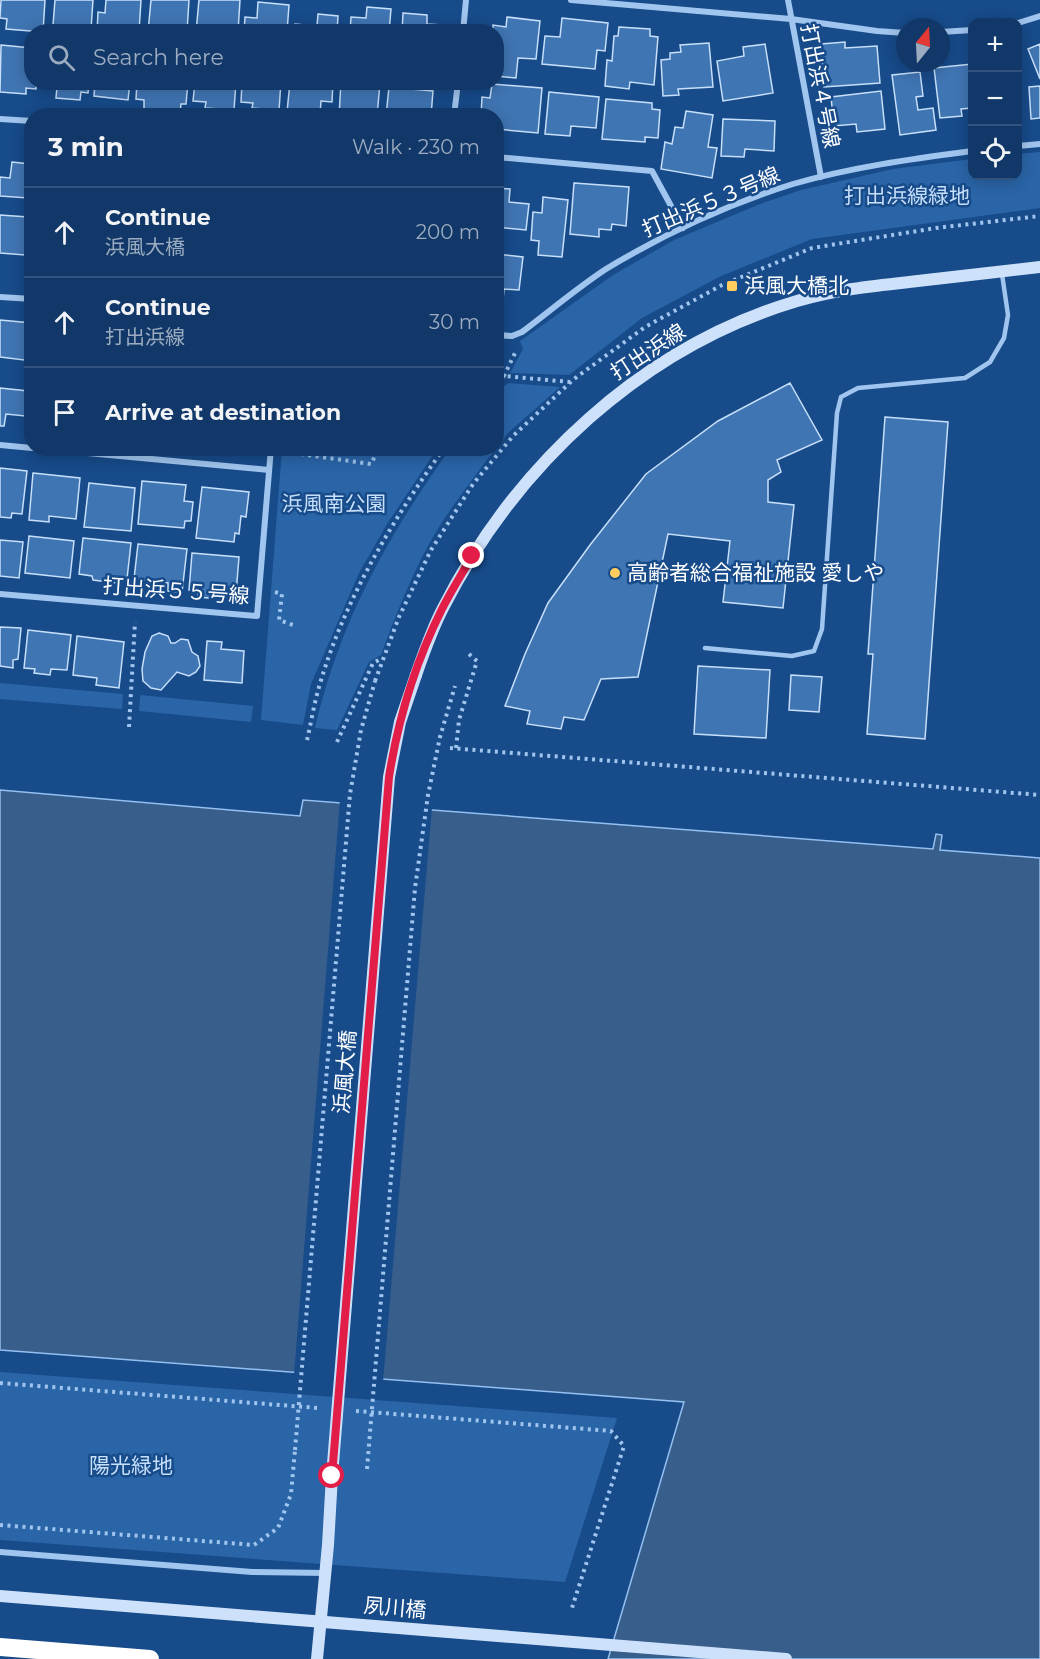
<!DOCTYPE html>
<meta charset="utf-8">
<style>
:root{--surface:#113868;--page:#1e4371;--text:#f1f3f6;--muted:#9cacc0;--line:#30527c}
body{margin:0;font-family:Montserrat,"Noto Sans JP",sans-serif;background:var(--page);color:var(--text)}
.controls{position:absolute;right:18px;top:18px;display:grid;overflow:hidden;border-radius:12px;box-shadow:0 3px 15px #0003}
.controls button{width:54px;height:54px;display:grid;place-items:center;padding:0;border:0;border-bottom:2px solid var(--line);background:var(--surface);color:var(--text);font:30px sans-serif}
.compass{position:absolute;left:896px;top:18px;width:54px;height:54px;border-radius:50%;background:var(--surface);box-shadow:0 3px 15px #0003;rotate:18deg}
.stop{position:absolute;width:18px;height:18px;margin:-14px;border:4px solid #e11d48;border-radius:50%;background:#fff}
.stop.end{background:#e11d48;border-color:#fff;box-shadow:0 2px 6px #0008}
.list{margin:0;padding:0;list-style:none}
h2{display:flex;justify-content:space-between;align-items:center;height:78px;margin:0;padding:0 24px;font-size:26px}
h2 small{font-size:20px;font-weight:400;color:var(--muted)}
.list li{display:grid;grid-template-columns:39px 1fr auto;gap:18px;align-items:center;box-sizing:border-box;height:90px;padding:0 24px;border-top:2px solid var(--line)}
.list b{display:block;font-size:22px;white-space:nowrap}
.list p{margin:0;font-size:20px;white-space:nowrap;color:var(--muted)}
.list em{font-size:20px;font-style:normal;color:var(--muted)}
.icon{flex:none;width:33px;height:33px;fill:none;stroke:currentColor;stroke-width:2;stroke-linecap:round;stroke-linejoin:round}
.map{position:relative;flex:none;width:1040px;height:1659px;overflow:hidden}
.search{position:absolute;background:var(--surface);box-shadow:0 3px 15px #0003;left:24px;top:24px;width:480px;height:66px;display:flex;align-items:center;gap:15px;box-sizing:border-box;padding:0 21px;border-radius:24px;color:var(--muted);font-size:22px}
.panel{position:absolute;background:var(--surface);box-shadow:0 3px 15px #0003;left:24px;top:108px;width:480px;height:348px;border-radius:24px}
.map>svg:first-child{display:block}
</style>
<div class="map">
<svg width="1040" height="1659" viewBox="0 0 1040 1659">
<rect width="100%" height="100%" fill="#174b8a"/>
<path fill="#2a65a8" d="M 1040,152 L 1040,208 L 812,239 L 719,277 L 642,318 L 569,375 L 510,373 L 523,349 L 520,341 L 613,275 L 674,240 L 760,204 L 801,190 L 893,169 L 972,159 L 972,176 L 1018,176 L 1018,154 Z
M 508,383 L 560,387 L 509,432 L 496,448 L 497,393 Z
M 496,448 C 473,479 448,510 429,544 C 410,579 395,617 381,655 L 369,662 L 337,730 L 315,728 C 340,621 387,537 450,449 Z
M 282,449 L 437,449 L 387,524 L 359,573 L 311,684 L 303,725 L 261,720 Z
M 0,683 L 123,694 L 122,709 L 0,699 Z
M 140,695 L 253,706 L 251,722 L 139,711 Z
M 0,1372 L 617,1418 L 565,1582 L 0,1540 Z"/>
<path fill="#385e8c" stroke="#93c0f1" stroke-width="1.5" d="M 0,790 L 300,816 L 303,800 L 933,849 L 936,834 L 942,835 L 940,850 L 1040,858 L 1040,1659 L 608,1659 L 684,1402 L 0,1350 Z"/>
<path fill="#174b8a" d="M 340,800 L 432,807 L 383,1382 L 294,1375 Z"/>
<path fill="#4075b3" stroke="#c6dffa" stroke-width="1.5" d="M 1,0 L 45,0 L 43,32 L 6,29 L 7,19 L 0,18 Z
M 55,0 L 93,0 L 91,29 L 53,25 Z
M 106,0 L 141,0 L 139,32 L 97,32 L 98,12 L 105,13 Z
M 151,0 L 189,0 L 187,32 L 148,32 Z
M 199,0 L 240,0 L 238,32 L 196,32 Z
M 258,2 L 289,5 L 287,32 L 244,32 L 245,17 L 257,18 Z
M 367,7 L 391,9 L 389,32 L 350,32 L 351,17 L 366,18 Z
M 403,13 L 427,15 L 427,24 L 442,25 L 442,32 L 402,32 Z
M 318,14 L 338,16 L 337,32 L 294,32 L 295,24 L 317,26 Z
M 507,17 L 540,21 L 536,59 L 518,58 L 516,78 L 496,76 L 496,32 L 493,32 L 493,25 L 506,27 Z
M 562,18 L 608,23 L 605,51 L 597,50 L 595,69 L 542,64 L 545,36 L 560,37 Z
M 619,27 L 650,29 L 650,36 L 658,37 L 654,85 L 630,82 L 629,89 L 605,86 L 607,60 L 612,61 L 614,36 L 618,36 Z
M 845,42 L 845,48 L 877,46 L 880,83 L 824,87 L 821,44 Z
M 709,43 L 713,87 L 678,89 L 679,95 L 663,96 L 661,60 L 670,59 L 670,53 L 681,52 L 680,45 Z
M 765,44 L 773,93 L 723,101 L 717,61 L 744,56 L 743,47 Z
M 1040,44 L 1040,79 L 1028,49 Z
M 1,45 L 32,48 L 32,82 L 36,82 L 36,89 L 26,88 L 26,94 L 0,92 Z
M 972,64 L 972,108 L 961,109 L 962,116 L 940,118 L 934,68 Z
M 920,72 L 923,96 L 916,97 L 918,110 L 933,108 L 936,130 L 900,135 L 892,75 Z
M 48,82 L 89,82 L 88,93 L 81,92 L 80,100 L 56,98 L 57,87 L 48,87 Z
M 95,82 L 130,82 L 128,100 L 94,96 Z
M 137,82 L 188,82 L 186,104 L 181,104 L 180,114 L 144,112 L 144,100 L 136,99 Z
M 195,82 L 236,82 L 234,110 L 205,108 L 206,102 L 193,101 Z
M 242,82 L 281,82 L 279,110 L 252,108 L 253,103 L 241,102 Z
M 290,82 L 333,82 L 332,102 L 321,101 L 320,115 L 287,112 Z
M 341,82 L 380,83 L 377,116 L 339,116 Z
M 492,84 L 542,88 L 538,133 L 496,129 L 496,116 L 481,116 L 482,97 L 490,98 Z
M 1040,86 L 1040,118 L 1031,119 L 1029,87 Z
M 389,87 L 433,91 L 431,116 L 386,116 Z
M 881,91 L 885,129 L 857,132 L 856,124 L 834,126 L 831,97 Z
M 549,92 L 599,97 L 596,128 L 571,126 L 570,136 L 545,134 Z
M 606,99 L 652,103 L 652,109 L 660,110 L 658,138 L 645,137 L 645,142 L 602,139 Z
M 686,111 L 713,115 L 708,147 L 717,148 L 712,178 L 661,169 L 665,142 L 672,144 L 675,127 L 683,128 Z
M 723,119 L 775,121 L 774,151 L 745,149 L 744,157 L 721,156 Z
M 12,162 L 30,164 L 28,198 L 0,196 L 0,177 L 10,178 Z
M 574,183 L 629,187 L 626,226 L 612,224 L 611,230 L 599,229 L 599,237 L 570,234 Z
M 496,188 L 510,189 L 509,202 L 529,204 L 526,230 L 496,227 Z
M 543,197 L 568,200 L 562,257 L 538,255 L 539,241 L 531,240 L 533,212 L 542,213 Z
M 0,215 L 28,217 L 25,255 L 0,253 Z
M 496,254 L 523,257 L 519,290 L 504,289 L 502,311 L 496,310 Z
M 0,320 L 32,323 L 32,361 L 0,357 Z
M 790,383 L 822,440 L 777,460 L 781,472 L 768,480 L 768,502 L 794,505 L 783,608 L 723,602 L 730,541 L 668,534 L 638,677 L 601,679 L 584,720 L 564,717 L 561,729 L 527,724 L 530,711 L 505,706 L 525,654 L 548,603 L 590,545 L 646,474 L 718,421 Z
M 0,388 L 28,391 L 25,416 L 6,414 L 4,426 L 0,426 Z
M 885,417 L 948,422 L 925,739 L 867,734 L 873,654 L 868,654 Z
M 0,468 L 27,471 L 22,514 L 12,513 L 11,518 L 0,517 Z
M 33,473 L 80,478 L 76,519 L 49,516 L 49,522 L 29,520 Z
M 142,481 L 186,485 L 184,501 L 193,502 L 191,521 L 185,521 L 184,528 L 138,524 Z
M 89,483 L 135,488 L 131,531 L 84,527 Z
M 202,487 L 249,492 L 246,517 L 241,516 L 239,534 L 235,533 L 234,542 L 196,538 Z
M 29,536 L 74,541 L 70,578 L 25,573 Z
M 83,538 L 131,543 L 127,579 L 118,578 L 117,583 L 93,580 L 92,576 L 79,574 Z
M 0,540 L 23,542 L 19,578 L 0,576 Z
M 138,544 L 187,549 L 182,592 L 168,591 L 168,583 L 134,579 Z
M 192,553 L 239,557 L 236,594 L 220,593 L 219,599 L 198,597 L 198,591 L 189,590 Z
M 0,627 L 21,628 L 18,659 L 13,660 L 13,668 L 0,666 Z
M 28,630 L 71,635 L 67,670 L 51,669 L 50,675 L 34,673 L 35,669 L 24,668 Z
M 159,633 L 168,636 L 171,643 L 175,643 L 181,639 L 188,640 L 192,652 L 198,656 L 200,666 L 196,672 L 189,676 L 177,672 L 161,690 L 151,688 L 143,681 L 142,669 L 145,652 L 152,636 Z
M 77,636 L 124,642 L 119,688 L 96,685 L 97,678 L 73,675 Z
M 207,641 L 222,642 L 221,649 L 244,651 L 242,683 L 204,680 Z
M 698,666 L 770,670 L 766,738 L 694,734 Z
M 791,675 L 822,677 L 819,712 L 789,710 Z"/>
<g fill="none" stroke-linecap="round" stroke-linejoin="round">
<path stroke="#a0c5ee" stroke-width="4" stroke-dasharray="3 4.5" stroke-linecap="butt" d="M 496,376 L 504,376 L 516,351
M 496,384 L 504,376 L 570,382
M 286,452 L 371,464 L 379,448
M 275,592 L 282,594 L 279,620 L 293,625
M 375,681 L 399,617 L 431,550 L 473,484 L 513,436 L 574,379 L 645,327 L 722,285 L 812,248 L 936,228 L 1040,216
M 129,727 L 135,622
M 307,740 C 311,723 314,704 319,687 C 344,600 392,521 444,448
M 337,742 L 373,663 L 383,658
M 450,748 L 1040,795
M 456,748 L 459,720 L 477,661 L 469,654
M 0,1383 L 318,1408
M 356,1411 L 611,1431 L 624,1446 L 571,1611
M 0,1525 L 254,1545 L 278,1528 L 291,1494 L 295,1450"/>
<path stroke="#a0c5ee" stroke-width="4.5" d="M 705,648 L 792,656 L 814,651 L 822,629 L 837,413 L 841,397 L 858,388 L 965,378 L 990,362 L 1004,338 L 1008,315 L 1002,274"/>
<path stroke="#a0c5ee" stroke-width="6" d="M 571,0 L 791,19 L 877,31 L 905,33
M 788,0 L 821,177
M 1018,23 L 1040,16
M 463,32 L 466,0
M 941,32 L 972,30
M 454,116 L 458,82
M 0,119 L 32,121
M 1018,146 L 1040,144
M 496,157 L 652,171 L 683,228
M 0,297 L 32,299
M 496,335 L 512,336 L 522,332 C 550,311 577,288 606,269 C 664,234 728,204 793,184 C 852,167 912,159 972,151
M 0,445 L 32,448
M 34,448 L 269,470
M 0,594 L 257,616 L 271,448
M 0,1552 L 252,1572 L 326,1573"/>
<path stroke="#cde1fa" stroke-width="12" d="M 416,675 C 424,652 432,629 443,608 C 516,465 642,347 797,301 C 834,290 872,286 909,282 C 953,277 996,272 1040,267
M 317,1659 L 328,1545 L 332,1476"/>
<path stroke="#fff" stroke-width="18" d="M 0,1647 L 150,1659"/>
<path stroke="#a0c5ee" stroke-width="4" stroke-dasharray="3 4.5" stroke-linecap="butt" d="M 295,1450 L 350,794 L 361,730 L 375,681
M 367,1469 L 415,888 L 428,795 L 440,737 L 455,686"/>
<path stroke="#cde1fa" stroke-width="12" d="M 332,1476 L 389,777 L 400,722 L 416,675
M 0,1596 L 786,1659"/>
</g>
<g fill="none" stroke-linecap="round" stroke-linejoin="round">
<path stroke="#e11d48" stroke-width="8" d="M 332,1476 L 389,777 C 398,720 416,661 442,609 C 451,591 462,574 472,556"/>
</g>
<g fill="#ffce5d" stroke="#174b8a" stroke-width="2">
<rect x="726" y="280" width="12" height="12" rx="3"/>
<circle cx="615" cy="573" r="6"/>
</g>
<g text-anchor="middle" stroke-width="5" stroke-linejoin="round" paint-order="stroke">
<g font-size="21" fill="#fff" stroke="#174b8a">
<text transform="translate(820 86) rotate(79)" y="7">打出浜４号線</text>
<text transform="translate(711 202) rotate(-23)" y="7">打出浜５３号線</text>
<text transform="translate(648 352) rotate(-33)" y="7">打出浜線</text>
<text transform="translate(176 591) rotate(4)" y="7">打出浜５５号線</text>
<text transform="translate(345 1072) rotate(-85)" y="7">浜風大橋</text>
<text transform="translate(395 1608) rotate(5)" y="7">夙川橋</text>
</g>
<g font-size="21" fill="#c6dffa" stroke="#174b8a">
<text x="907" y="203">打出浜線緑地</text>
<text x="334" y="511">浜風南公園</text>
<text x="131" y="1473">陽光緑地</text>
</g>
<g font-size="21" fill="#fff" stroke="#174b8a" text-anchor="start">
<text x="744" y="293">浜風大橋北</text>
<text x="627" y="580">高齢者総合福祉施設 愛しや</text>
</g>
</g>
</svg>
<div class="controls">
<button>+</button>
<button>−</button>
<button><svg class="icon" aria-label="locate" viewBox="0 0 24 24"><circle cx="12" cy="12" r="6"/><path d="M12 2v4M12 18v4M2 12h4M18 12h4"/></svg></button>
</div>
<svg class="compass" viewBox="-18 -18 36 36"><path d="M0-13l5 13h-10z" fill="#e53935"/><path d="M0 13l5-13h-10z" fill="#9cacc0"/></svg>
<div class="stop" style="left:332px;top:1476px"></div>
<div class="stop end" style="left:472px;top:556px"></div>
<div class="search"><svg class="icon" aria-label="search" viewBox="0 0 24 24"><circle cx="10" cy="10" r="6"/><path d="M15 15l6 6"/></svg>Search here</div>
<section class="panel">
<h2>3 min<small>Walk · 230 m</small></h2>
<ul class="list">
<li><svg class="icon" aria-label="ahead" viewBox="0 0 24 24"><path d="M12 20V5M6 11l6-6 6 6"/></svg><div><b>Continue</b><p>浜風大橋</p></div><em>200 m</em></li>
<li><svg class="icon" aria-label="ahead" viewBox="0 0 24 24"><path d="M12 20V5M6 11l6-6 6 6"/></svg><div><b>Continue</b><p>打出浜線</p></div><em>30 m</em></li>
<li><svg class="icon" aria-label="arrive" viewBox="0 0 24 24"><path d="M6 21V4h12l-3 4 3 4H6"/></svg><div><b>Arrive at destination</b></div></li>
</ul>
</section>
</div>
